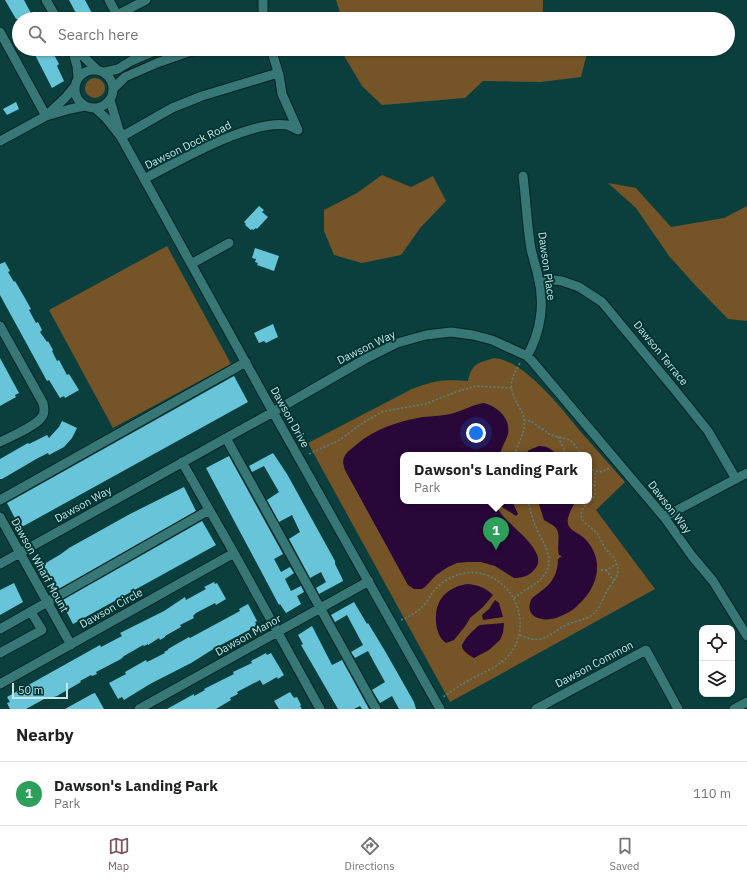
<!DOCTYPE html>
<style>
:root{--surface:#fff;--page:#f2f2f2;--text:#202124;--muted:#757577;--line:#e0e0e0;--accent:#7f575e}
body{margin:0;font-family:"IBM Plex Sans",sans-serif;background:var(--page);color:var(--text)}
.controls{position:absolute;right:12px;bottom:12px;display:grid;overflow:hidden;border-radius:8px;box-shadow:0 1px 3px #0004}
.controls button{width:36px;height:36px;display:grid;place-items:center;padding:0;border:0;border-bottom:1px solid var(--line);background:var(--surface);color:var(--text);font:20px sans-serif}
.scale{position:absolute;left:12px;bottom:10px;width:56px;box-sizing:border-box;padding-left:4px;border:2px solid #c6e5e4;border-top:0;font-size:11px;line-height:14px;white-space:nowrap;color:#c6e5e4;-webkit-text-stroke:3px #003534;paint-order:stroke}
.you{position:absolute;left:476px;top:433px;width:14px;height:14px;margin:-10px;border:3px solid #fff;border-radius:50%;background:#1a73e8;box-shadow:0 0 0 6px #1a73e833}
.badge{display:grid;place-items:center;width:26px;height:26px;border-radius:50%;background:var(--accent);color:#fff;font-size:13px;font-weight:700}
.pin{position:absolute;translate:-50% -33px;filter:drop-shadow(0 1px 2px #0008)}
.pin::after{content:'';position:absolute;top:21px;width:14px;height:12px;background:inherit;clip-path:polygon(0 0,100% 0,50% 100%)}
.popup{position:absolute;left:400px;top:452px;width:192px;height:52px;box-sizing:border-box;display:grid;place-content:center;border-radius:8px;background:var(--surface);filter:drop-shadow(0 1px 3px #0005);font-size:13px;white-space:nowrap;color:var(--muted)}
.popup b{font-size:15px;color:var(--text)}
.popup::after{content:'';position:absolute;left:50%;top:100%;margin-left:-8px;border:8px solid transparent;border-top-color:var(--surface)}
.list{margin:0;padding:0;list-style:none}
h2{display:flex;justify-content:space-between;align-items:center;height:52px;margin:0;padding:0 16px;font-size:17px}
h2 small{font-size:13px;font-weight:400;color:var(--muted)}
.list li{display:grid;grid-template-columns:26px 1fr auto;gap:12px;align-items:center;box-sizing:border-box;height:64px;padding:0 16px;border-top:1px solid var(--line)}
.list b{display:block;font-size:15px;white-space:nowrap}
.list p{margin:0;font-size:13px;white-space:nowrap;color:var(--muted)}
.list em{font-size:13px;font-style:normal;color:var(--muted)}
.icon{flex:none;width:22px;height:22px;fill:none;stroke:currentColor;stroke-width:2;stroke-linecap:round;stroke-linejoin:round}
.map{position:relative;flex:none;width:747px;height:709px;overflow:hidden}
.search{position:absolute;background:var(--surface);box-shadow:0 1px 3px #0004;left:12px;right:12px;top:12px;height:44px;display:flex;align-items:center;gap:10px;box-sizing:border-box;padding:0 14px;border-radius:22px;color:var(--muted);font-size:15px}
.sheet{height:116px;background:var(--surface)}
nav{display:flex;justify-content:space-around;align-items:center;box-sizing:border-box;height:56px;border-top:1px solid var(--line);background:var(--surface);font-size:11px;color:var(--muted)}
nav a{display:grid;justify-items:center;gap:2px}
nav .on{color:var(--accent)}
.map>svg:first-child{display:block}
</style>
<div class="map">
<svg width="747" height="709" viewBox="0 0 747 709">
<rect width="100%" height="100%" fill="#0a3f3e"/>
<path fill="#755427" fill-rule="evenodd" d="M 336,0 L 543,0 L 543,18 L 558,19 L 342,19 Z
M 340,49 L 588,49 L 581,77 L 541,82 L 483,81 L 465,98 L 382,105 L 362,86 Z
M85 88a10 10 0 1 1 20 0a10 10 0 1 1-20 0Z
M 382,175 L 411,187 L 433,176 L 446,201 L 421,227 L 401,255 L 362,263 L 334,255 L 324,231 L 324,210 L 357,193 Z
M 608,183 L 636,188 L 671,227 L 724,218 L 747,206 L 747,321 L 728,319 L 696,286 L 669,256 L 636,208 Z
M 167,246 L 231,364 L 113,428 L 49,310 Z
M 494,358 C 524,360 562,409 580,431 C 595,448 610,465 625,482 L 596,510 L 655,589 L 450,702 L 308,443 L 412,389 C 435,380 444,379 468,381 C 472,363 478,363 494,358 ZM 403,455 L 589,455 L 589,501 L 403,501 Z"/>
<path fill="#290739" d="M 483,403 C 497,406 511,418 508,434 C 506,441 501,448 500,455 L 403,455 L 403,501 L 512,501 L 518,514 L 516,516 L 502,507 L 499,507 L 498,508 C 502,523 553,551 534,570 C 529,576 522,578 514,578 L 495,566 L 481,562 L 467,562 L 457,563 L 448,567 L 436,575 L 425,587 L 422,589 L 414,589 L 408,585 L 345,470 C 340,457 346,453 356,445 C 374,429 399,421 423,417 C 433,416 444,416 454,413 C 464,410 472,405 483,403 Z
M 539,446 C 547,446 552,449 557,455 L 524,455 L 529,450 Z
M 538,501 L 575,501 C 573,508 566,516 568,524 C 570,531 579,533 584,538 C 605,558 599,586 579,604 C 573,611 564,615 556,618 C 543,622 524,618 531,600 C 533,596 537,595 540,592 C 552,584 558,573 558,559 L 562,556 L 559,555 C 556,546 562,534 555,527 C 552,524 547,522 544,520 Z
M 468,584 C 478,585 486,588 493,595 L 483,607 L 470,618 L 466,625 L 454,640 L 446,643 C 434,635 433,610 441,599 C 447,590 458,585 468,584 Z
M 495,600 L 499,603 L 503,617 L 483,620 L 482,615 L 489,609 Z
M 504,623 L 503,633 L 500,640 L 489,650 L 474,658 C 470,656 463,651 462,647 C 461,642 476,627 480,625 Z"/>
<path fill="#68c5d9" d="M 5,0 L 24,0 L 34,19 L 16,19 Z
M 69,0 L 85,0 L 95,19 L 79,19 Z
M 32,49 L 51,49 L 59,64 L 57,66 L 64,81 L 52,88 Z
M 16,102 L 19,109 L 7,115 L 3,109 Z
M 259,206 L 264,210 L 262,212 L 268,217 L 257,229 L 256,228 L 253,230 L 252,229 L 251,230 L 245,225 L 246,224 L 244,222 Z
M 255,248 L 279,256 L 274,271 L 257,265 L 258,263 L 255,262 L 256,259 L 252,258 Z
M 5,262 L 10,271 L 8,272 L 14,282 L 15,281 L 26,300 L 31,309 L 29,310 L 36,323 L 38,322 L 42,330 L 40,332 L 47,342 L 48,341 L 53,350 L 52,351 L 57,361 L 59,360 L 67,375 L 69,374 L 79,390 L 65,398 L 64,396 L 60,398 L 49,380 L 47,381 L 0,295 L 0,264 Z
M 273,324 L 278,337 L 266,343 L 264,341 L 259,343 L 254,333 Z
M 0,358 L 19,393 L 15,395 L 16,397 L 0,406 Z
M 234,376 L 248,402 L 20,528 L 7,503 Z
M 62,421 L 77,428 L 72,438 L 64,447 L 49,455 L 48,453 L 38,458 L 2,479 L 0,479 L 0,459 L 28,443 L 29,444 L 47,435 L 49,438 L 59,427 Z
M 273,453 L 287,474 L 335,561 L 335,564 L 342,578 L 343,581 L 319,594 L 316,588 L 326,582 L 321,572 L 310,578 L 289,539 L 300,532 L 292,515 L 279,522 L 267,500 L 279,492 L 264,466 L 252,472 L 249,466 Z
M 229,456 L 283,554 L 274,559 L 281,572 L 290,567 L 294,573 L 285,579 L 291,591 L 301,586 L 304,592 L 297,596 L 301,604 L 286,613 L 280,604 L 279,605 L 206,468 Z
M 184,487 L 196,511 L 55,591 L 41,566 L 61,554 L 69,548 L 130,514 Z
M 202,521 L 216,545 L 73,624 L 61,601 Z
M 214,582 L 215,584 L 217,583 L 226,599 L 216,605 L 215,603 L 196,613 L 193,616 L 194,618 L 180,625 L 181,627 L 165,636 L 165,637 L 160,640 L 159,638 L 148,645 L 148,644 L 144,646 L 143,645 L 124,656 L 121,659 L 96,672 L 97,674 L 92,676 L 91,675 L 80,681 L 81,682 L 57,696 L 47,699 L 46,698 L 26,709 L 10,709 L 7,703 L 10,702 L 7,697 L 100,645 L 101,647 L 122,636 L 120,633 L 164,611 L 185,597 L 186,600 L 206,589 L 204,587 Z
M 14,583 L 23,602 L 0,615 L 0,590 Z
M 354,602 L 367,624 L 368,623 L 385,651 L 414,702 L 416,709 L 399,709 L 392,696 L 380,703 L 372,690 L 385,682 L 375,664 L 368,651 L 355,658 L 351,652 L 363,645 L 347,615 L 335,622 L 331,615 Z
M 248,604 L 257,621 L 255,622 L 257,626 L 215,648 L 191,663 L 150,684 L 124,700 L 122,697 L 118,699 L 109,683 L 126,674 L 125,672 L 146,660 L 147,662 L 165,653 L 164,652 L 168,650 L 168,649 L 189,637 L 190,638 L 240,611 L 239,609 Z
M 312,626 L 332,665 L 342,660 L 369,709 L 362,709 L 360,706 L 354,709 L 338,709 L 301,645 L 303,644 L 298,635 Z
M 266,653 L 267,655 L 271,653 L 284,675 L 278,679 L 277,677 L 263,685 L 260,680 L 237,692 L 238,694 L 230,698 L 231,700 L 216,709 L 167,709 L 194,694 L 194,696 L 205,690 L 204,689 L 234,674 L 233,672 L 252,663 L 251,661 Z
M 290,692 L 294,698 L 297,697 L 301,705 L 300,706 L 302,709 L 279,709 L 274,701 Z
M 95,693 L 104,709 L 65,709 L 92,694 Z"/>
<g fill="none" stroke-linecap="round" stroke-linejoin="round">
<defs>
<path id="minor" d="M 46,0 L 57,19
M 109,0 L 117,15 L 111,19
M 263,0 L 263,19
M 117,15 L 146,0
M 0,32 L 46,116 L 0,141
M 72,49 L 77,66 L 78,78
M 76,49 L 96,69
M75 89a19 19 0 1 1 38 0a19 19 0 1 1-38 0Z
M 105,72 L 118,69 L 131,61 L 159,49
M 278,73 L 202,96 L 172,108 L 121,137 L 273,412 L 440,709
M 75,86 L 66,97 L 46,116 L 70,109 L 85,106
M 114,88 L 125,77 L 157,63 L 197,49
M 95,108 L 106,118 L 121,137 L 110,100
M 523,176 C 526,200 527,225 531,249 C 533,258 536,267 538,276 C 545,303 541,332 527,356
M 144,179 C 179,161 248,120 287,125 C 290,126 294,128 298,130 L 282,94 L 279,75 L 271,49
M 191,264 L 229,243
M 539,278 L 562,281 L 579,287 L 602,302 L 675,390 L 708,431 L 736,479
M 0,326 L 43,403 C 44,407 45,411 43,415 C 39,425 10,437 0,442
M 226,438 L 376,709
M 182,462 L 234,553
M 0,500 L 246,362
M 0,517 L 71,645
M 664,517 L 747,473
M 0,564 L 273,412 L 365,359 L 397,343 L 426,335 L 451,332 L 473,335 L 492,340 L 527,356 L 532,361 L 664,517 L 692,556 L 713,581 L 747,636
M 0,629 L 209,510
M 0,653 L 42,630 L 31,612
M 0,684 L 234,553 L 320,709
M 139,709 L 369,581
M 536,709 L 646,650 L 678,709
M 734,709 L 747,702"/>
</defs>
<use href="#minor" stroke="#012423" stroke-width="11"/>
<path stroke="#578382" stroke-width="1.5" stroke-dasharray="2 2" stroke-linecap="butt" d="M 524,420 L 532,422 L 551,435 L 570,440 L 575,445 L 581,455
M 558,437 L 567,455
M 309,454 L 338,441 L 367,420 L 382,412 L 396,409 L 425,404 L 456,392 L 476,386 L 511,388
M 514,455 C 518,443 526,432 524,420 C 524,414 521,410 518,405 C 508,387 510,380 520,363
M 589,467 C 596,473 602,473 610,468
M 589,486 L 595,485
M 601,570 L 606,570 L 617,564
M 606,570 L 614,581
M 514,598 C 523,591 534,586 542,578 C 558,560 542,542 535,525 C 532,517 530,509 528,501
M 401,620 C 408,617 416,613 422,607 C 426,604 428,599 431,595 C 437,585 449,577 460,574 C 504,563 536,616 512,651 C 502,666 484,672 469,680 C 460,685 452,691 443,697
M 520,635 C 541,645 546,637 564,626 C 573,621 584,621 592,615 C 599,610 601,602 605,595 C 610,583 624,574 615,560 C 612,555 608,552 605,548 C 602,543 600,537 596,532 C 591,526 581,524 581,514 C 582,506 591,502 595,495 L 595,471"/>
<use href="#minor" stroke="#377775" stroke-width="9"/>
</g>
<g text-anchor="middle" stroke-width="4" stroke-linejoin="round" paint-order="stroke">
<g font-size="11" fill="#c6e5e4" stroke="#003534">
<text transform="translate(188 145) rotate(-26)" y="4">Dawson Dock Road</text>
<text transform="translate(547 266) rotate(82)" y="4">Dawson Place</text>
<text transform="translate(366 347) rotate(-26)" y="4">Dawson Way</text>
<text transform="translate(661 353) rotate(51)" y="4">Dawson Terrace</text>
<text transform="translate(290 417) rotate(61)" y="4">Dawson Drive</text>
<text transform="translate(83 504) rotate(-29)" y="4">Dawson Way</text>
<text transform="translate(670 507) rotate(52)" y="4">Dawson Way</text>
<text transform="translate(40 565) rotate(61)" y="4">Dawson Wharf Mount</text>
<text transform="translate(111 608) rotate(-29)" y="4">Dawson Circle</text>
<text transform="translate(248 635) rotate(-29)" y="4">Dawson Manor</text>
<text transform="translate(594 664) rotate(-28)" y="4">Dawson Common</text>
</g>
</g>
</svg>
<div class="controls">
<button><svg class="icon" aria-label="locate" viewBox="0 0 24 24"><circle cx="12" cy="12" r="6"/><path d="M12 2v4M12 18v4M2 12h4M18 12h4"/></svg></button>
<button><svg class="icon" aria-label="layers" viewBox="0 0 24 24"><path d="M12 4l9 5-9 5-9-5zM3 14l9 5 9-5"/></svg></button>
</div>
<div class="scale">50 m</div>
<div class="you"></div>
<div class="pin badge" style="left:496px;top:550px;background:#2e9e5b">1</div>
<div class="popup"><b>Dawson's Landing Park</b>Park</div>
<div class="search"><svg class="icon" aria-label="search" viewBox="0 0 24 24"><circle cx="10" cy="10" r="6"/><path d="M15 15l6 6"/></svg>Search here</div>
</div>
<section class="sheet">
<h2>Nearby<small></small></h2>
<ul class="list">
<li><span class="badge" style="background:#2e9e5b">1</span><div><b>Dawson's Landing Park</b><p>Park</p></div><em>110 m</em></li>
</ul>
</section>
<nav>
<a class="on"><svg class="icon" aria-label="map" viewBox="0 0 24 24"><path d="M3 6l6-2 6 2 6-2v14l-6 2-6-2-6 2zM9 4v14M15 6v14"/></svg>Map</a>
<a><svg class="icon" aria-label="directions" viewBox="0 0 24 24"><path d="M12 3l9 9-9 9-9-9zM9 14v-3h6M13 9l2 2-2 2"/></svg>Directions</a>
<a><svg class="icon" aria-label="saved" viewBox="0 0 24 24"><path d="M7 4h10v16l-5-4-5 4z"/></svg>Saved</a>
</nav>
